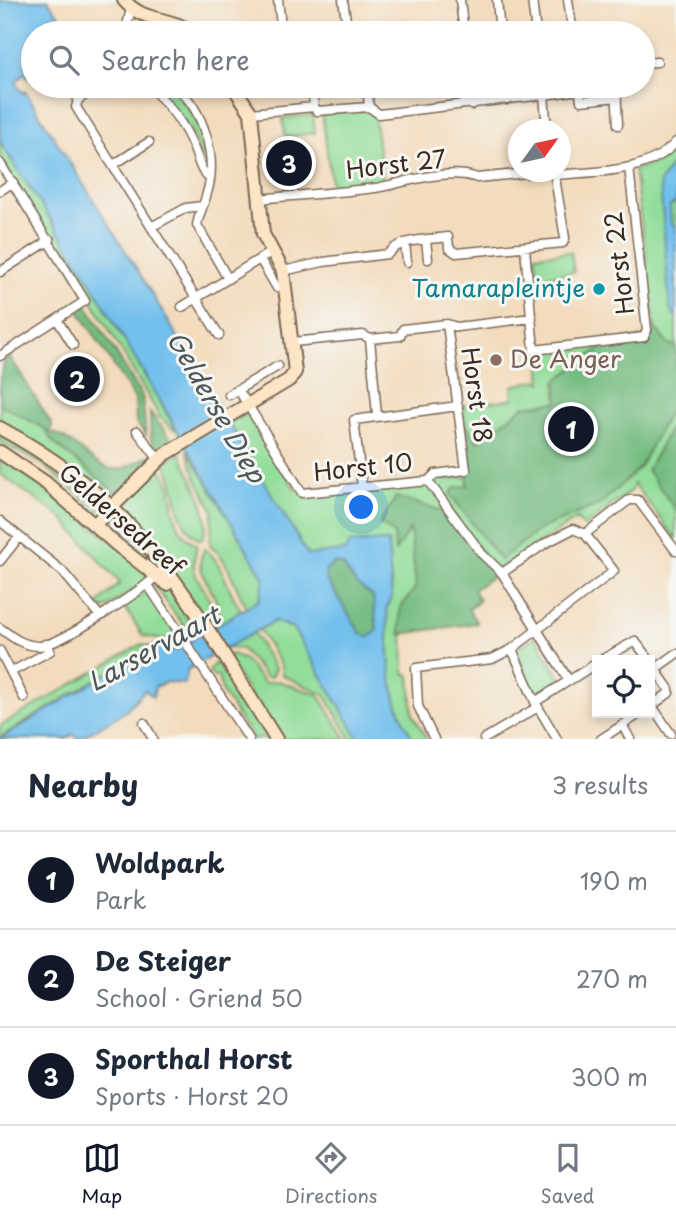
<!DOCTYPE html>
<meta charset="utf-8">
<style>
:root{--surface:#fff;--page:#f2f2f3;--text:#1f2937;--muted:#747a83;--line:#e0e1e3;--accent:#111827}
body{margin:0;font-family:"Playpen Sans",sans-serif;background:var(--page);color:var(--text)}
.controls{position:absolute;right:21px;bottom:21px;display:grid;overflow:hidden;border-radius:0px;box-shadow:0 4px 10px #0003}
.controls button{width:63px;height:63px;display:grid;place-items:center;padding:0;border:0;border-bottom:2px solid var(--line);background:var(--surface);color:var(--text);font:35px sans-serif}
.compass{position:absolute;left:508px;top:119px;width:63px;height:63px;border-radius:50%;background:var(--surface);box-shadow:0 4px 10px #0003;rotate:57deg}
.you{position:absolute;left:362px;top:508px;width:24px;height:24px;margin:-18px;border:5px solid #fff;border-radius:50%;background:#1a73e8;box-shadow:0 0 0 10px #1a73e833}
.badge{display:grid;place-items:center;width:46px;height:46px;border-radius:50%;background:var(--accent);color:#fff;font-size:23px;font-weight:700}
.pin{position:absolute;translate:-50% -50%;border:4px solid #fff;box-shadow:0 2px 7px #0006}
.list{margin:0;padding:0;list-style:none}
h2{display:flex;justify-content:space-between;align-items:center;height:91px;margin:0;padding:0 28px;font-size:30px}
h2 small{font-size:23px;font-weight:400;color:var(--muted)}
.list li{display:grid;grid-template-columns:46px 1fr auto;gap:21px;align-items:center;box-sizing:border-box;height:98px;padding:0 28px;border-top:2px solid var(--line)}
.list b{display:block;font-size:26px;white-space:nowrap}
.list p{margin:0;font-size:23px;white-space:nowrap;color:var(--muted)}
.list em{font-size:23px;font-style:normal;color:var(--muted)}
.icon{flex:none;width:38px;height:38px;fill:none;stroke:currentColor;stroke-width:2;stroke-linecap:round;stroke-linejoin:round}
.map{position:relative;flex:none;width:676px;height:739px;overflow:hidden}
.search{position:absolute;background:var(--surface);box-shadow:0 4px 10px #0003;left:21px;right:21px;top:21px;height:77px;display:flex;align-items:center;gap:18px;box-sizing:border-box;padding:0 24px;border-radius:38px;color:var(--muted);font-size:26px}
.sheet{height:385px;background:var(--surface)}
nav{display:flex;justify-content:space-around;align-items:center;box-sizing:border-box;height:98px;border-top:2px solid var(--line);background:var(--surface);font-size:19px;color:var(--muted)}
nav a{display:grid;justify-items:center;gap:4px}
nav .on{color:var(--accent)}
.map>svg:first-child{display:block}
</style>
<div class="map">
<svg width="676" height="739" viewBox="0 0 676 739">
<rect width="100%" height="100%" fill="#f6f6f2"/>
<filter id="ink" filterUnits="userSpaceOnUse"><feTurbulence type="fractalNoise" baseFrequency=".0143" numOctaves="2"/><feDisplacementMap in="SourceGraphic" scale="14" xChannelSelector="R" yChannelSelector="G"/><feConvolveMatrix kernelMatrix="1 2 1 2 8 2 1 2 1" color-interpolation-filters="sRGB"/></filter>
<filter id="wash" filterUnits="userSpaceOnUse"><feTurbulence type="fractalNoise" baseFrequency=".00686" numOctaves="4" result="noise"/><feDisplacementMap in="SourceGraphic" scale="28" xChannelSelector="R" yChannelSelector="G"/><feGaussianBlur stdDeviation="1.57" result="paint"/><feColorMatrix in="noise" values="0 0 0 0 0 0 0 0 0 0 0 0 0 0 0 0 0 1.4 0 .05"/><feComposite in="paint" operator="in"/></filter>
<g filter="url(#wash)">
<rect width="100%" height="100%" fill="#f3dcbd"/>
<path fill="#92dd99" stroke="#66845c" stroke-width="2" d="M 157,86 L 171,87 C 193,110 207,135 205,167 L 192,132 Z
M 366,110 L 374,113 L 383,181 L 332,189 L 322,113 Z
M 313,115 L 315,133 L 285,137 L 283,118 Z
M 0,142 L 86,274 L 176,430 L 171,428 L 160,417 L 93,302 L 0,159 Z
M 676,150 L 676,539 L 634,484 L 632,490 L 584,527 L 577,519 L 469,587 L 478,602 L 464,613 L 403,631 L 404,673 L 410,676 L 413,715 L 427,739 L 360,739 L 292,623 C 267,612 234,616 210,630 C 239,603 185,577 205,549 C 224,563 227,592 242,611 L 247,608 C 234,588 230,560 210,545 L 213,510 L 196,478 L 187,450 L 229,519 L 188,445 L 250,411 L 295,490 L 358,489 L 472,476 L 463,405 L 513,399 L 512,386 L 538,380 L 542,383 L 539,348 L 650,340 L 656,335 L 634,169 L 655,163 Z
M 571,252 L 574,272 L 538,277 L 535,255 Z
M 0,404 L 45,429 L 53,442 L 116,493 L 105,496 L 0,422 Z
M 0,435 L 51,463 L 103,507 L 99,511 L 42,464 L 0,442 Z
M 181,453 C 189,479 218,517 201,540 C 172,525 180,487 165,462 Z
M 0,454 L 149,570 L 145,581 L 105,609 L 97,605 L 120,583 L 61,517 L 0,474 Z
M 158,467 C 182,489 162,526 197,545 C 195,554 192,564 195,573 C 201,589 223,609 205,624 L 124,513 L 126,501 Z
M 114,517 L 153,564 L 125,543 L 108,524 Z
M 161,583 L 166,585 L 195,631 L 190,634 L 155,587 Z
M 145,593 L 150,593 L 180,639 L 171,641 L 143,636 L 124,606 Z
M 275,621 L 293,628 L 359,739 L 351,739 L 325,695 L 282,675 L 281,666 L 259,629 Z
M 253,632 L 275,669 L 271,677 L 266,677 L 242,649 L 225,648 Z
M 536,637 L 561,680 L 534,697 L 516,649 Z
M 142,644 L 150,647 L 0,737 L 0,726 Z
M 232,654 L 245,660 L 264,683 L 278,681 L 319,695 L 346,739 L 278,739 L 226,657 Z
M 216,662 L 267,739 L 253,739 L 223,694 L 218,676 L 214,677 L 209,670 Z"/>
<path fill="#75bc81" stroke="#587350" stroke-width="2" d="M 87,305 L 142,396 L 146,435 L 136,422 L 135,399 L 79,311 Z
M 654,326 L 666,342 L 676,347 L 676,399 L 640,467 L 601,504 L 540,529 L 500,560 L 450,494 L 454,488 L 468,486 L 465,423 L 478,442 L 524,406 L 558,402 L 556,381 L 609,342 L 652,336 Z
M 10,357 L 52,425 L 50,432 C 74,437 96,472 118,469 C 132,468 142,456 155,455 L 135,479 L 116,493 L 53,442 L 45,429 L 0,404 L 0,377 L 5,360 Z
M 150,412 L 173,441 L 159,451 L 151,441 Z
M 676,418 L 676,510 L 647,470 Z
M 396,497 L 453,514 L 497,573 L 473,590 L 479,600 L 468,609 L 477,623 L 400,634 L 400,608 L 416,587 L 410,529 L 395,551 L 394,534 L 380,524 Z
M 334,563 L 343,565 L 357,584 L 373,596 L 377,631 L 370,638 L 361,634 L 326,579 L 326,570 Z"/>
<path fill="#72c0ed" stroke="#567586" stroke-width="2" fill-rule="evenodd" d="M 0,0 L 48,0 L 70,31 L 33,33 L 33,73 L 28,77 L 24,73 L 16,83 L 23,93 L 25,91 L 143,279 L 308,555 L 345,551 L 350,543 L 388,541 L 392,596 L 387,607 C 389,657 387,695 413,739 L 359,739 L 293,628 L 275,621 L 188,669 L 184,684 L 166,682 L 155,687 L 153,697 L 145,690 L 124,712 L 79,739 L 73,734 L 67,739 L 0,739 L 154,645 L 175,650 L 259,600 L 264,579 L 86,274 L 0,142 ZM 334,563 L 343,565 L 357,585 L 373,596 L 377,631 L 369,637 L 361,634 L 326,579 L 326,570 Z
M 673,163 L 676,163 L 676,202 L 670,206 L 671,224 L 676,227 L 676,317 L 670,309 L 660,182 Z"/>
</g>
<g filter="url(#ink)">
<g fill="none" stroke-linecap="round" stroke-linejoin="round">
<defs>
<path id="street" d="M 278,0 L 282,33
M 343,0 L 348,33
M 460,0 L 464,33
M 497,0 L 500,33
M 532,0 L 536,33
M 568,0 L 573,33
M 125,33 L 131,9
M 643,63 L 657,62
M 98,86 L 78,100 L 76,107 L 219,335
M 148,86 C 167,101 186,127 194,149 C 199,161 199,169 209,178
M 175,86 C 204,110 218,157 207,193 C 204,205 199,214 197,225 L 228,279
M 312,86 L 314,107
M 367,86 L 369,107
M 470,86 L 472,105
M 506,86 L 507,100
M 579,86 L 581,101 L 617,97
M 616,86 L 618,125
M 251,113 L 314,107 L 317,111 L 369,107 L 379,114 L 544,95 L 543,86
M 547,130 L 544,95 L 580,90
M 0,163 L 85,301 L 0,356
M 113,165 L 149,142
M 557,175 C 596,171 648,174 676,142
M 0,191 L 13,182
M 260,199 C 298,195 337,193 375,188 C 404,183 449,167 477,178 L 537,172
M 151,227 L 186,208 L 202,206
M 426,240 L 428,259
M 405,243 L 407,262
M 525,248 L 534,350 L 644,337 L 647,330 L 629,167
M 260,259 L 277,288
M 283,271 L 323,262 L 388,254 C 400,238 429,240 448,237 L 449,248 L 456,253 L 563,243 L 565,238 L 554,172
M 0,272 L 50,240
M 182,307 L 271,252
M 58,321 L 73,345
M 370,339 L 377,415
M 293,342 L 363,335 L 370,339 L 400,336 L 403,329 L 447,324 L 457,327 L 532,318
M 238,389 L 302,493 L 428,481 L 482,554 L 502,573 L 569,681
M 229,395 L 278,366
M 137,431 L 159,460
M 428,481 L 435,474 L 466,470 L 447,324
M 362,487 L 354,420 L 458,406
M 0,521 L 62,571 L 99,615
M 585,534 L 629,500 L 638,500 L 676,551
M 0,561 L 19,537
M 502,573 L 546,543 L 573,529 L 585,534 L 614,571 L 512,649 L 535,702 L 557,739
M 148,585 L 249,739
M 0,628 C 12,637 23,646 39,646 C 62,645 142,590 160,573
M 0,651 L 24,698
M 601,660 L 635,641 L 649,660
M 650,662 L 669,689 L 669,693 L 650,707
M 655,669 L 676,654
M 11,672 L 50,651 L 45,644
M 535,702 L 597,663
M 652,706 L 671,734
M 144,723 L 153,739
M 623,726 L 630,739
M 434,739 L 418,706 L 416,668 L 492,659 L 512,649
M 484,739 L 538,707
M 601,739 L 641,713"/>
<path id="secondary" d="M 124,0 C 142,23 171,16 193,33
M 0,428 C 48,454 94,487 131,527 C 188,589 231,668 276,739
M 0,452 L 46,483 L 117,545 L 167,584
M 95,524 L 164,455 L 289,380 L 295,372 L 283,271 L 263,234 L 251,113 L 233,86"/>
</defs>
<use href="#street" stroke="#7b6856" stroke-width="11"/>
<use href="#secondary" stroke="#7b6856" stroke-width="16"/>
<use href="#street" stroke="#fff" stroke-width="8"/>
<use href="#secondary" stroke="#fce5c4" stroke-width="12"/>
</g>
</g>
<circle fill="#0f9aa8" stroke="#f6f6f2" stroke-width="2.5" cx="599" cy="289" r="7"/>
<circle fill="#8d6e63" stroke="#f6f6f2" stroke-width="2.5" cx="496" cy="360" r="7"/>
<g text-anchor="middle" stroke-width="6" stroke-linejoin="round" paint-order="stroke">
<g font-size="24" fill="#3b2a1e" stroke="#f6f6f2">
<text transform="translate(396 165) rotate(-7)" y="8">Horst 27</text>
<text transform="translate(620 263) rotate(-97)" y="8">Horst 22</text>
<text transform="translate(476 395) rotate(82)" y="8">Horst 18</text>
<text transform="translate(363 468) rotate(-6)" y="8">Horst 10</text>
<text transform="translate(121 520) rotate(41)" y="8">Geldersedreef</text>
</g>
<g font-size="24" fill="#0d838f" stroke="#f6f6f2" text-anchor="end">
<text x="585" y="297">Tamarapleintje</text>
</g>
<g font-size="24" fill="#785e54" stroke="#f6f6f2" text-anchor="start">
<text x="510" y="368">De Anger</text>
</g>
<g font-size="26" font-style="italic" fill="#4c575c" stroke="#f6f6f2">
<text transform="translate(216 407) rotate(60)" y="9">Gelderse Diep</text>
<text transform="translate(154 649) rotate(-29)" y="9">Larservaart</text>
</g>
</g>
</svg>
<div class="controls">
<button><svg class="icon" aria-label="locate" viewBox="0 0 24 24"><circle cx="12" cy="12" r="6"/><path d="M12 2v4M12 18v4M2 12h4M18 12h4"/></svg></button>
</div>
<svg class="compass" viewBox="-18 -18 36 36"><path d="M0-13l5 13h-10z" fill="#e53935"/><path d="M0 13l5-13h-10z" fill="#747a83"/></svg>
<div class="you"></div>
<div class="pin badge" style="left:571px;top:429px">1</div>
<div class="pin badge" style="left:77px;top:379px">2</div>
<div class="pin badge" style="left:289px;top:163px">3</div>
<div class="search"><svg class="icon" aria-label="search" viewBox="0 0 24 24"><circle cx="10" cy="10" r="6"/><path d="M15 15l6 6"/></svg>Search here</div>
</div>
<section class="sheet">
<h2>Nearby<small>3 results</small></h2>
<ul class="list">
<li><span class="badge">1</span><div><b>Woldpark</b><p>Park</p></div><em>190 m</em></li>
<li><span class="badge">2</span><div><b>De Steiger</b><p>School · Griend 50</p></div><em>270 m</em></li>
<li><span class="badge">3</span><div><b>Sporthal Horst</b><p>Sports · Horst 20</p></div><em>300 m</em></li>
</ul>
</section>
<nav>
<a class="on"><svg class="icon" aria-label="map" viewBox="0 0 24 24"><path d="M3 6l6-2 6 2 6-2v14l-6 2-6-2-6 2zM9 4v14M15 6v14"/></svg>Map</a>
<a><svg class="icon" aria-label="directions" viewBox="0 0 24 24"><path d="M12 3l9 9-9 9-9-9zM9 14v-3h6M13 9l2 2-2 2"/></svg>Directions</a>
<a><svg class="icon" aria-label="saved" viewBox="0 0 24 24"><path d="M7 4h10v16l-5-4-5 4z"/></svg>Saved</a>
</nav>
